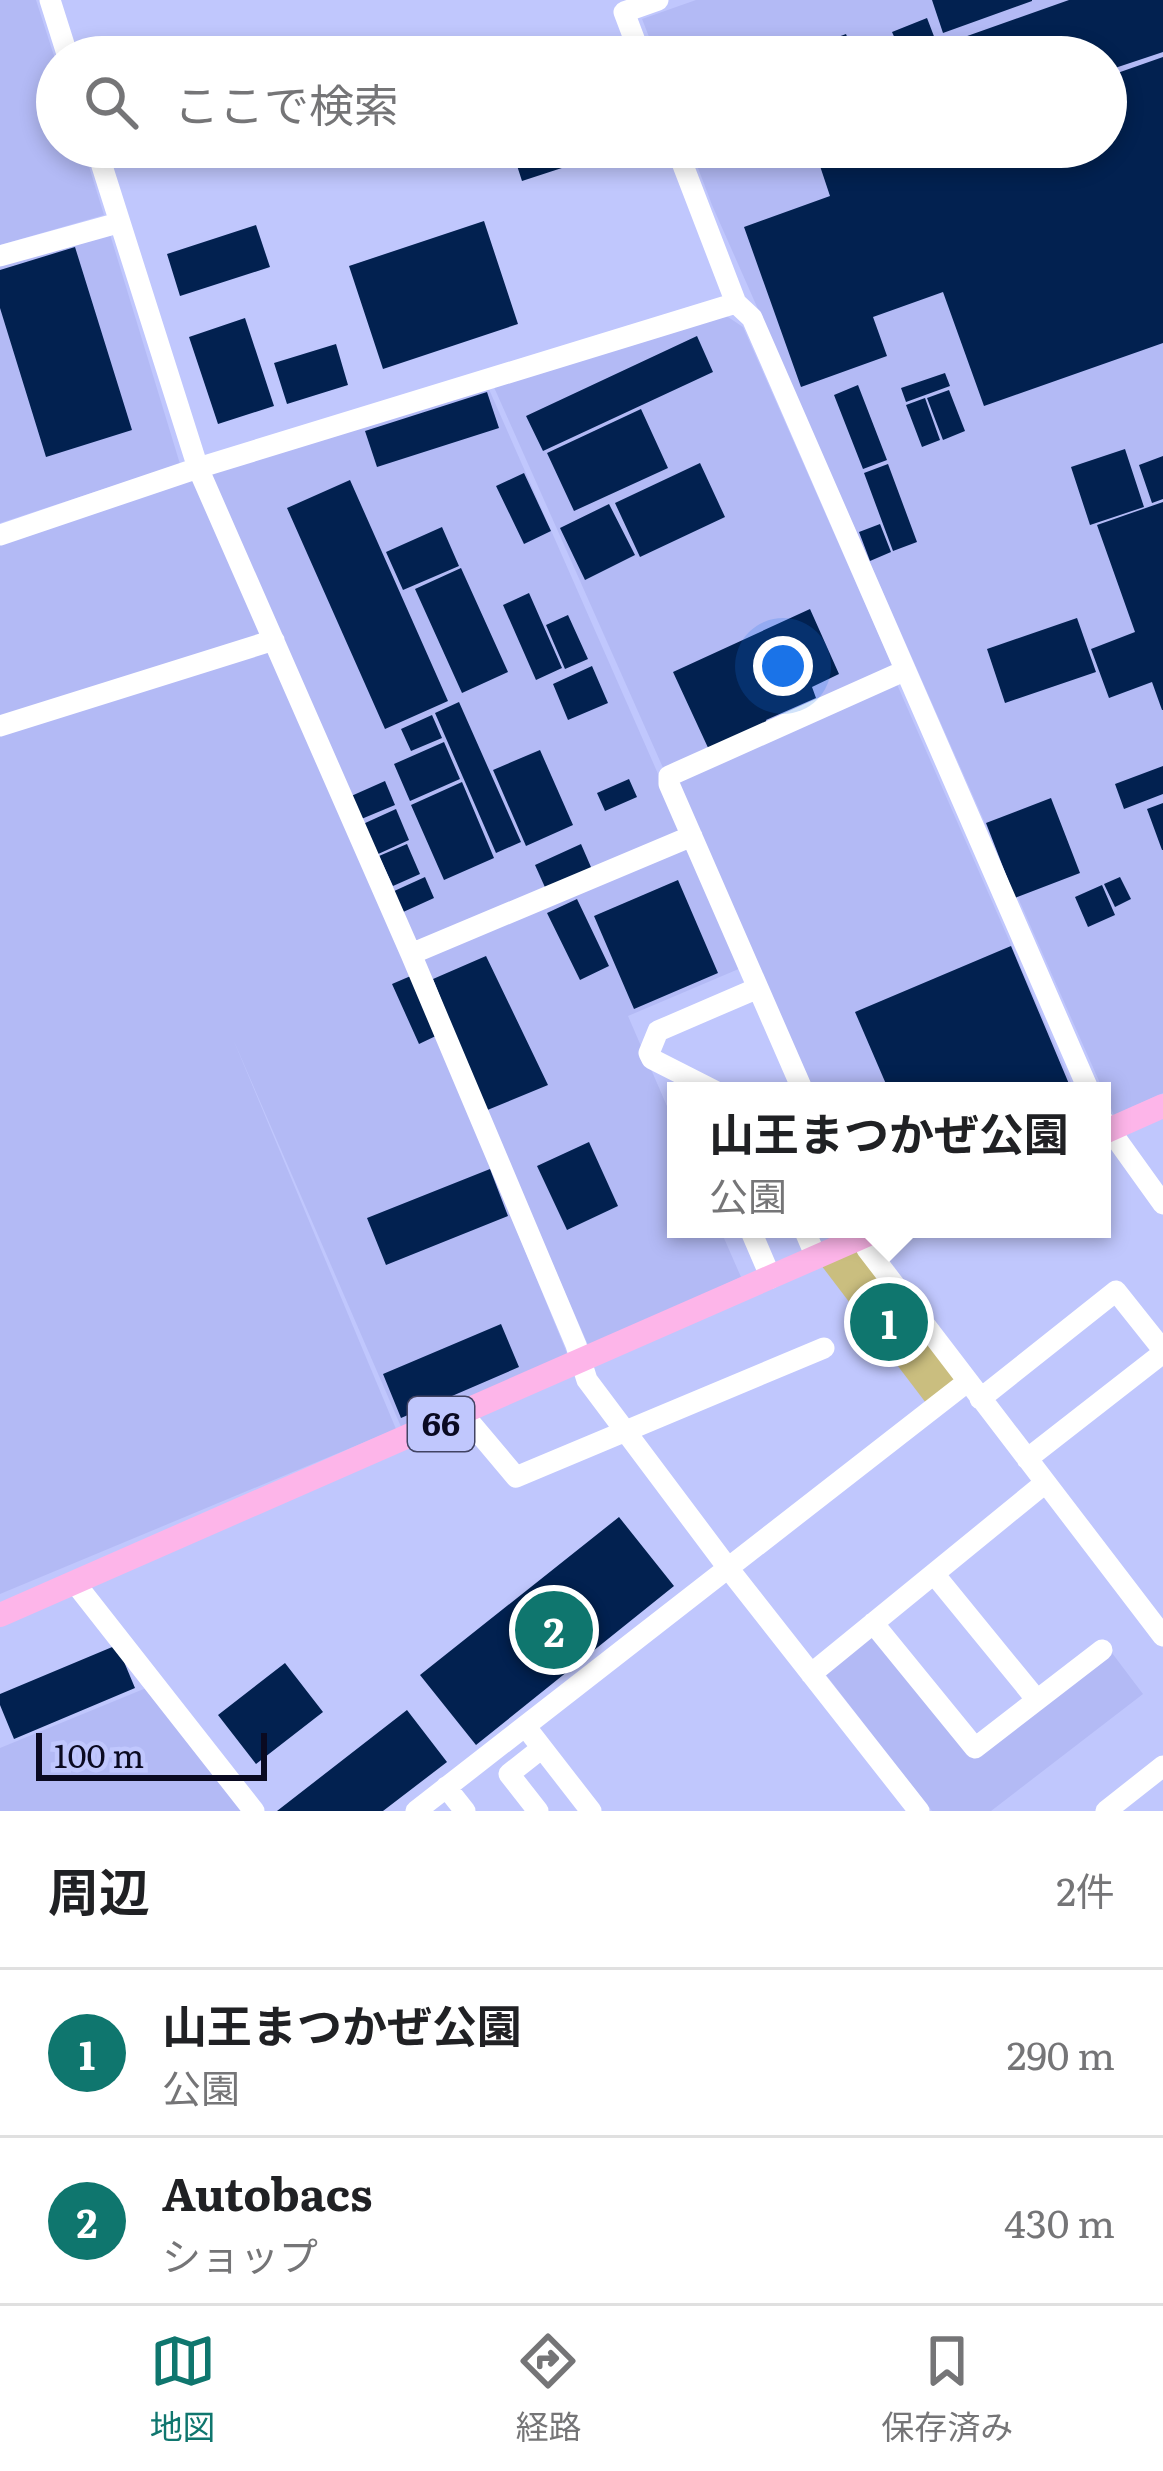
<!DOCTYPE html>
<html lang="ja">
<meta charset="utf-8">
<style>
:root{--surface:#fff;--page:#f2f2f2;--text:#202124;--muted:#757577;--line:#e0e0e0;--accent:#0f766e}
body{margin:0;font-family:Literata,"Noto Sans JP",serif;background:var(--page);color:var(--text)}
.scale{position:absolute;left:36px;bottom:30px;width:231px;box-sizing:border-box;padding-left:12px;border:6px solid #0a0a21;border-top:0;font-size:33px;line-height:42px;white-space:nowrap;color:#0a0a21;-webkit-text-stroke:9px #c0c7fd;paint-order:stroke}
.you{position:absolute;left:783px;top:666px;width:42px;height:42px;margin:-30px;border:9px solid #fff;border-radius:50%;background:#1a73e8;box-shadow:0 0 0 18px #1a73e833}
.badge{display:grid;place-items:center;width:78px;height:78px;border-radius:50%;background:var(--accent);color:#fff;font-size:39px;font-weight:700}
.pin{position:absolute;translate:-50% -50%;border:6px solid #fff;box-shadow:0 3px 12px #0006}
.popup{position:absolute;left:667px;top:1082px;width:444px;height:156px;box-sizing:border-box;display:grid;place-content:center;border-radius:0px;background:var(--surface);filter:drop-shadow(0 3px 9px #0005);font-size:39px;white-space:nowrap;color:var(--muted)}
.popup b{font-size:45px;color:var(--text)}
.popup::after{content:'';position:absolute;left:50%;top:100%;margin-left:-24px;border:24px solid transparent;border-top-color:var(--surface)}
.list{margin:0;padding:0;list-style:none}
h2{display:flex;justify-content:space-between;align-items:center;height:156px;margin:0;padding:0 48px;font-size:51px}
h2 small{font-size:39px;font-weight:400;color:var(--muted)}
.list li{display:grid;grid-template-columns:78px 1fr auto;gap:36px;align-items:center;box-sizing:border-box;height:168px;padding:0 48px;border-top:3px solid var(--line)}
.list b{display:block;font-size:45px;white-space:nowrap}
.list p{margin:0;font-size:39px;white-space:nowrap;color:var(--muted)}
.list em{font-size:39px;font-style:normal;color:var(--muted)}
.icon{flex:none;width:66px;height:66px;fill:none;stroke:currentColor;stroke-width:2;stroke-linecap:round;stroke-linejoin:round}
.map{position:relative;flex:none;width:1163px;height:1811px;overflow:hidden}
.search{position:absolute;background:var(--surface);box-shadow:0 6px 18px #0003;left:36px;right:36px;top:36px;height:132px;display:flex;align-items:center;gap:30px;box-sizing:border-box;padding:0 42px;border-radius:66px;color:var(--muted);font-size:45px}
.sheet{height:492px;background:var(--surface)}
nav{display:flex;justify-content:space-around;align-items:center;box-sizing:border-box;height:168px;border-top:3px solid var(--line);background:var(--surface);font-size:33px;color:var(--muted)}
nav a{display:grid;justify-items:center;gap:6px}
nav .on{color:var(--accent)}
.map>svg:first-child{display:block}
</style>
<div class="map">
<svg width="1163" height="1811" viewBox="0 0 1163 1811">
<rect width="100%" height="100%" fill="#c0c7fd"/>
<path fill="#b3baf5" d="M 0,0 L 36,0 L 57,65 L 57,147 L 83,147 L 104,215 L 0,245 Z
M 696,0 L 1163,0 L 1163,1093 L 1114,1115 L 712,205 L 690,147 L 1106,147 L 1106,57 L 657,57 L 642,19 Z
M 109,231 L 180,464 L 0,523 L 0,263 Z
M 722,313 L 743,327 L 893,667 L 664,770 L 493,385 Z
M 488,387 L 684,833 L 417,946 L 207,472 Z
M 194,476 L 265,637 L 0,719 L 0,539 Z
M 272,649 L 410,968 L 568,1356 L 402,1429 L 233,1039 L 396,1429 L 0,1594 L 0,735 Z
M 896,682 L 1075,1091 L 808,1091 L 675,780 Z
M 687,846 L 741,968 L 628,1016 L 676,1127 L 676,1229 L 720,1229 L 741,1277 L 589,1347 L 418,957 Z
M 873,1631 L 976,1755 L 1112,1653 L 1143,1694 L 991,1811 L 932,1811 L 823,1671 Z
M 151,1686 L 248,1811 L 0,1811 L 0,1748 Z"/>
<path fill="#cabe7f" d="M 859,1249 L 957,1379 L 926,1403 L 821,1265 Z"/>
<path fill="#022150" d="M 932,0 L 1032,0 L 1032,1 L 943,33 Z
M 1069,0 L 1163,0 L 1163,52 L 1106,71 L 1106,57 L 908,57 Z
M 927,18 L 935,39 L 901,52 L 892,32 Z
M 846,34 L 855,57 L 787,57 L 787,56 Z
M 1163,57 L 1163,343 L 984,406 L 943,292 L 873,317 L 887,356 L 801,387 L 744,227 L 830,196 L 816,154 L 836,147 L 892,147 L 894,152 L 909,147 L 1106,147 L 1106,77 Z
M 511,147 L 615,147 L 617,150 L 522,181 Z
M 484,221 L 518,324 L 383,369 L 349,266 Z
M 256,225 L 270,267 L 180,296 L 167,254 Z
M 75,247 L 132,430 L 46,457 L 0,308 L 0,270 Z
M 245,318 L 274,406 L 218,424 L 189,337 Z
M 697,336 L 713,372 L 543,451 L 526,416 Z
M 336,344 L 348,385 L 287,404 L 274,363 Z
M 945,373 L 950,386 L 906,402 L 901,388 Z
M 858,385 L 887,460 L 863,469 L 834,395 Z
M 949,390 L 965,431 L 943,440 L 927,398 Z
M 487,392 L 499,428 L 377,467 L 365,431 Z
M 925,398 L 940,440 L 922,447 L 906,405 Z
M 641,409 L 668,468 L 574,511 L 547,453 Z
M 1125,449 L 1144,507 L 1090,525 L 1071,467 Z
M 1163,456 L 1163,499 L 1152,503 L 1139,465 Z
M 700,463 L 725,517 L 640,557 L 615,503 Z
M 888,464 L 917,542 L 893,551 L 864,473 Z
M 524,473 L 551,531 L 524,544 L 496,486 Z
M 350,480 L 448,701 L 385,729 L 287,508 Z
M 1163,502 L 1163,710 L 1162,710 L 1152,682 L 1109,698 L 1091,649 L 1135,632 L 1097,525 Z
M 609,504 L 635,555 L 585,580 L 560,528 Z
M 880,524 L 891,552 L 870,561 L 859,532 Z
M 442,527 L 459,566 L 403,590 L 386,552 Z
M 461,568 L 508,672 L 462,693 L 415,589 Z
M 529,593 L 562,668 L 536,680 L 503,605 Z
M 810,609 L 839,674 L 812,687 L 816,698 L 766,720 L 768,726 L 710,752 L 673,672 Z
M 568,615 L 588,659 L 565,669 L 546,625 Z
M 1077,618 L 1096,672 L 1005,703 L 987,649 Z
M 592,666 L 608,703 L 568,720 L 553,684 Z
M 459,702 L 521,842 L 496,853 L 435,713 Z
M 432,715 L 442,738 L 411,751 L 401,729 Z
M 444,742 L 460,779 L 410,801 L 394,764 Z
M 540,750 L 573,825 L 526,846 L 493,770 Z
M 1163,766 L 1163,794 L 1124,809 L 1115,784 Z
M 629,779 L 637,797 L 605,811 L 597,793 Z
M 385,781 L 395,805 L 359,820 L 349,797 Z
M 462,782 L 494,858 L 444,880 L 411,805 Z
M 1051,798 L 1080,873 L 1015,898 L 986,823 Z
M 1163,803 L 1163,850 L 1162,850 L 1147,809 Z
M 396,809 L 409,840 L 376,855 L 363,824 Z
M 407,844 L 420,874 L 393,886 L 379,856 Z
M 581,844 L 594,874 L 548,894 L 535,865 Z
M 425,877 L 434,898 L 401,913 L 392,892 Z
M 1120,877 L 1131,899 L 1115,907 L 1104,884 Z
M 678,880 L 718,973 L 634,1009 L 594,916 Z
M 1102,885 L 1115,915 L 1088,927 L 1075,897 Z
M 577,899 L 609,966 L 580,980 L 547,913 Z
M 1011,946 L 1072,1091 L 889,1091 L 855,1012 Z
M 486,956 L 548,1085 L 485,1111 L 433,979 Z
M 413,975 L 440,1034 L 419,1044 L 392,984 Z
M 589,1142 L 618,1206 L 567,1230 L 537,1166 Z
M 490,1169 L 508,1216 L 386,1265 L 367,1218 Z
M 501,1324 L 519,1367 L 401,1418 L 383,1374 Z
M 619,1517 L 674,1586 L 476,1745 L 420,1675 Z
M 117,1645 L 135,1688 L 14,1739 L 0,1705 L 0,1694 Z
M 285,1663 L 323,1712 L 256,1764 L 218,1715 Z
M 407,1710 L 447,1762 L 383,1811 L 277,1811 Z"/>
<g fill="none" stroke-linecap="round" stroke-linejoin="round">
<path stroke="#fff" stroke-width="21" d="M 50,0 L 68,57
M 641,57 L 624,12 L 658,0
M 96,147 L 198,468 L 411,954 L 576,1345 L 587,1380 L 728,1568 L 919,1811
M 676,147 L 736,303
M 0,256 L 118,223
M 0,535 L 198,468 L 736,303 L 752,318 L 1089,1091
M 0,726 L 274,640
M 411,954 L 692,836
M 715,1091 L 652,1059 L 649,1053 L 658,1031 L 758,988
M 803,1091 L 669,784 L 669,776 L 904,671
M 1102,1119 L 1163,1204
M 750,1229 L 771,1278
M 804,1229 L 816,1257
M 859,1229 L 867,1249 L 1163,1636
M 980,1399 L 1116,1291 L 1163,1350
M 463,1414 L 516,1477 L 824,1348
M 1027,1459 L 1163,1353
M 934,1574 L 1037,1700
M 75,1583 L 254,1811
M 873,1623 L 975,1748 L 1102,1650
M 811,1674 L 1045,1483
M 525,1726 L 591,1811
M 446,1787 L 465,1811
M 416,1811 L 967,1382
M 538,1811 L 509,1774 L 542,1748
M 1106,1811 L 1163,1766"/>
<path stroke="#fdb5e9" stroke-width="24" d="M 1102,1133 L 1163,1106
M 0,1615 L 880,1229"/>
</g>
<g text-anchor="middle" stroke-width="12" stroke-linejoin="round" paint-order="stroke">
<rect fill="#c0c7fd" stroke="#414363" stroke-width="3" x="408" y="1397" width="66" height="54" rx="9"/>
<g font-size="33" font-weight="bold" fill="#0a0a21">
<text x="441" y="1436">66</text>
</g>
</g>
</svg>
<div class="scale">100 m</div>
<div class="you"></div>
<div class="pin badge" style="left:889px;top:1322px">1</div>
<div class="popup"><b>山王まつかぜ公園</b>公園</div>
<div class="pin badge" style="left:554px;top:1630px">2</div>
<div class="search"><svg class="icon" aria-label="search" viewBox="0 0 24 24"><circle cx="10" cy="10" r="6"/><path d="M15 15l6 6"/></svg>ここで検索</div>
</div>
<section class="sheet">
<h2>周辺<small>2件</small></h2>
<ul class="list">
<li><span class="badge">1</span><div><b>山王まつかぜ公園</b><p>公園</p></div><em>290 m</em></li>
<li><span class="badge">2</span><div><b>Autobacs</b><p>ショップ</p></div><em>430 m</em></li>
</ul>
</section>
<nav>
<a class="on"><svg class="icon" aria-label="map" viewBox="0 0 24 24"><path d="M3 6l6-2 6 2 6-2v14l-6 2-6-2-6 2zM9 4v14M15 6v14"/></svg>地図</a>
<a><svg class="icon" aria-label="directions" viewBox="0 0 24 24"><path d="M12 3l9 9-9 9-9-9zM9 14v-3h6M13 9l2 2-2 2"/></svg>経路</a>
<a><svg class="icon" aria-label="saved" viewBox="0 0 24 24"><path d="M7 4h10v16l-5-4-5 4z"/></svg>保存済み</a>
</nav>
